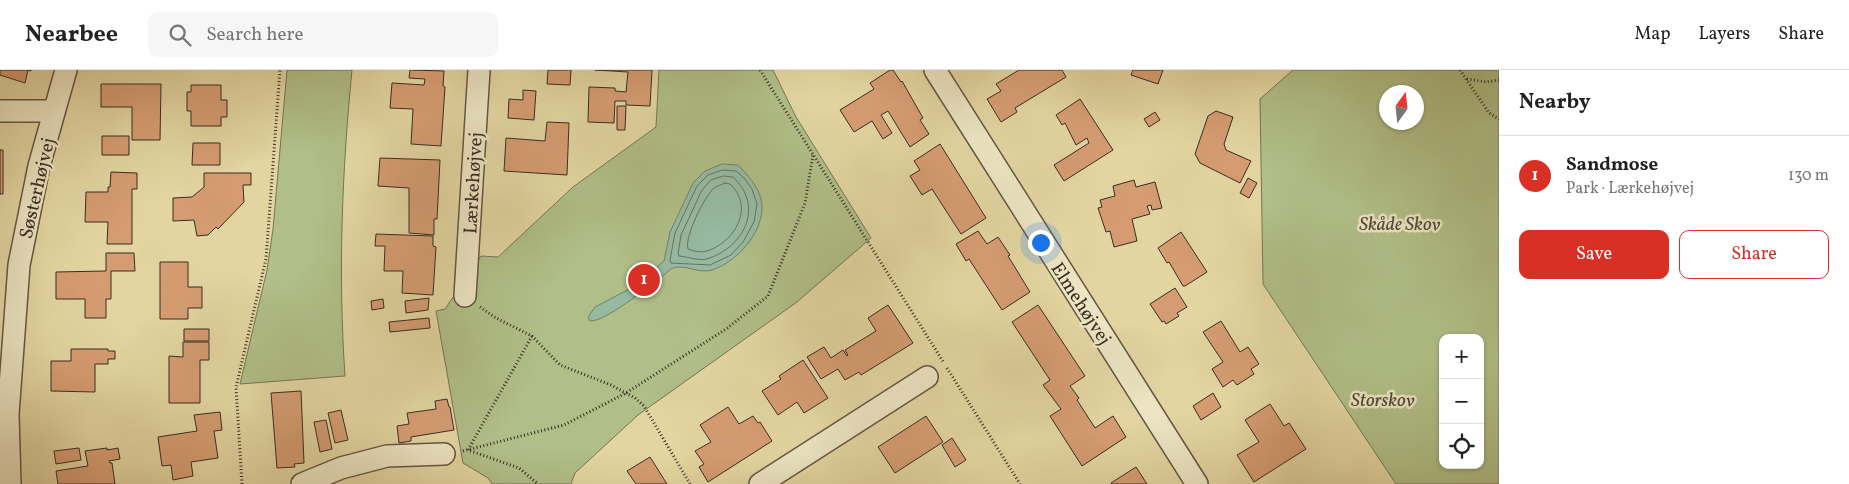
<!DOCTYPE html>
<meta charset="utf-8">
<style>
:root{--surface:#fff;--page:#f6f6f6;--text:#222;--muted:#767676;--line:#e0e0e0;--accent:#d93025}
body{margin:0;font-family:Vollkorn,serif;background:var(--page);color:var(--text)}
.controls{position:absolute;right:15px;bottom:15px;display:grid;overflow:hidden;border-radius:10px;box-shadow:0 1px 4px #0004}
.controls button{width:45px;height:45px;display:grid;place-items:center;padding:0;border:0;border-bottom:1px solid var(--line);background:var(--surface);color:var(--text);font:25px sans-serif}
.compass{position:absolute;left:1379px;top:15px;width:45px;height:45px;border-radius:50%;background:var(--surface);box-shadow:0 1px 4px #0004;rotate:15deg}
.you{position:absolute;left:1040px;top:172px;width:18px;height:18px;margin:-12px;border:4px solid #fff;border-radius:50%;background:#1a73e8;box-shadow:0 0 0 8px #1a73e833}
.badge{display:grid;place-items:center;width:32px;height:32px;border-radius:50%;background:var(--accent);color:#fff;font-size:16px;font-weight:700}
.pin{position:absolute;translate:-50% -50%;border:2px solid #fff;box-shadow:0 1px 5px #0006}
.list{margin:0;padding:0;list-style:none}
h2{display:flex;justify-content:space-between;align-items:center;height:65px;margin:0;padding:0 20px;font-size:21px}
h2 small{font-size:16px;font-weight:400;color:var(--muted)}
.list li{display:grid;grid-template-columns:32px 1fr auto;gap:15px;align-items:center;box-sizing:border-box;height:80px;padding:0 20px;border-top:1px solid var(--line)}
.list b{display:block;font-size:19px;white-space:nowrap}
.list p{margin:0;font-size:16px;white-space:nowrap;color:var(--muted)}
.list em{font-size:16px;font-style:normal;color:var(--muted)}
.actions{display:flex;gap:10px;padding:15px 20px}
.actions a{flex:1;padding:11px 0;border:1px solid var(--accent);border-radius:10px;text-align:center;font-size:18px;color:var(--accent)}
.actions .main{background:var(--accent);color:#fff}
.icon{flex:none;width:28px;height:28px;fill:none;stroke:currentColor;stroke-width:2;stroke-linecap:round;stroke-linejoin:round}
.map{position:relative;flex:none;width:1499px;height:414px;overflow:hidden}
header{display:flex;align-items:center;gap:30px;box-sizing:border-box;height:70px;padding:0 25px;background:var(--surface);border-bottom:1px solid var(--line)}
header strong{font-size:24px}
nav{display:flex;gap:28px;margin-inline-start:auto;font-size:18px}
.search{width:350px;height:45px;background:var(--page);display:flex;align-items:center;gap:12px;box-sizing:border-box;padding:0 18px;border-radius:10px;color:var(--muted);font-size:19px}
main{display:flex}
aside{flex:1;background:var(--surface)}
.map>svg:first-child{display:block}
</style>
<header>
<strong>Nearbee</strong>
<div class="search"><svg class="icon" aria-label="search" viewBox="0 0 24 24"><circle cx="10" cy="10" r="6"/><path d="M15 15l6 6"/></svg>Search here</div>
<nav><a>Map</a><a>Layers</a><a>Share</a></nav>
</header>
<main>
<div class="map">
<svg width="1499" height="414" viewBox="0 0 1499 414">
<rect width="100%" height="100%" fill="#e2d5a1"/>
<filter id="stains"><feTurbulence type="fractalNoise" baseFrequency=".004" numOctaves="4"/><feColorMatrix values="0 0 0 0 .2 0 0 0 0 .09 0 0 0 0 .02 0 0 0 .5 -.17"/></filter>
<radialGradient id="worn" r=".72"><stop offset=".6" stop-color="#630" stop-opacity="0"/><stop offset="1" stop-color="#630" stop-opacity=".3"/></radialGradient>
<path fill="#b0be87" stroke="#767556" fill-rule="evenodd" d="M 287,0 L 352,0 C 342,101 338,204 345,306 L 240,314 L 267,200 L 273,159 Z
M 659,0 L 773,0 L 796,47 L 871,168 L 797,232 L 638,345 L 575,403 L 571,414 L 492,414 L 488,408 L 463,393 L 436,241 L 445,239 L 481,186 L 498,187 L 573,117 L 656,57 Z
M 1293,0 L 1499,0 L 1499,414 L 1396,414 L 1263,214 L 1260,29 ZM 1386,22 L 1416,22 L 1416,52 L 1386,52 ZM 1443,268 L 1480,268 L 1480,395 L 1443,395 Z"/>
<path fill="#96b9a0" stroke="#72816e" d="M 722,94 L 738,95 C 748,105 760,118 762,134 C 764,162 737,192 712,200 C 699,204 685,194 673,198 C 669,199 665,205 661,207 C 648,217 605,252 590,251 L 588,247 L 595,237 L 633,217 L 664,191 L 670,162 L 693,113 L 705,101 Z"/>
<g fill="none" stroke-linecap="round" stroke-linejoin="round">
<path stroke="#687262" stroke-width="1" d="M 723,100 L 736,101 L 744,108 L 752,119 L 757,134 L 754,152 L 743,172 L 731,185 L 710,195 L 671,193 L 670,190 L 675,163 L 697,116 L 708,105 Z
M 724,106 L 733,107 C 764,136 745,175 710,188 C 701,192 689,187 679,186 L 678,184 L 681,165 L 702,120 L 711,110 Z
M 725,113 L 730,114 C 755,137 735,172 707,181 C 701,183 694,181 688,179 C 684,168 704,127 714,118 C 717,116 721,115 725,113 Z"/>
</g>
<path fill="#d59c72" stroke="#3b2c24" d="M 0,0 L 31,0 L 31,1 L 28,0 L 25,13 L 0,5 Z
M 410,0 L 444,1 L 443,16 L 445,17 L 441,76 L 411,74 L 413,39 L 390,38 L 392,13 L 424,15 L 425,9 L 409,8 Z
M 548,0 L 571,0 L 570,15 L 547,14 Z
M 595,0 L 652,0 L 650,36 L 626,35 L 626,31 L 615,31 L 614,53 L 588,52 L 589,17 L 615,18 L 615,21 L 626,22 L 628,2 Z
M 890,0 L 893,0 L 901,12 L 902,11 L 923,48 L 920,50 L 929,64 L 910,77 L 888,41 L 881,45 L 892,63 L 883,69 L 872,51 L 854,62 L 840,40 L 874,19 L 870,13 Z
M 1019,0 L 1062,0 L 1066,7 L 1015,38 L 1017,42 L 1001,52 L 987,29 L 1001,21 L 996,14 Z
M 1133,0 L 1163,0 L 1158,14 L 1131,5 Z
M 101,14 L 161,14 L 160,70 L 132,70 L 132,37 L 101,37 Z
M 191,15 L 221,15 L 221,30 L 227,30 L 227,47 L 221,47 L 221,56 L 191,56 L 191,41 L 187,41 L 187,22 L 191,22 Z
M 523,20 L 536,21 L 534,50 L 508,48 L 509,29 L 523,30 Z
M 1080,29 L 1113,80 L 1064,111 L 1054,95 L 1089,73 L 1087,68 L 1076,75 L 1065,53 L 1062,55 L 1056,45 Z
M 617,36 L 626,36 L 625,60 L 617,60 Z
M 1216,41 L 1233,47 L 1224,74 L 1226,80 L 1251,91 L 1240,113 L 1200,93 L 1195,84 L 1208,46 Z
M 1155,42 L 1160,50 L 1149,57 L 1144,49 Z
M 547,52 L 569,53 L 567,105 L 504,101 L 506,68 L 545,71 Z
M 102,66 L 129,66 L 129,85 L 102,85 Z
M 193,73 L 220,73 L 220,95 L 192,95 Z
M 940,74 L 986,148 L 961,164 L 932,119 L 922,125 L 910,106 L 920,100 L 914,91 Z
M 0,80 L 3,80 L 3,124 L 0,124 Z
M 380,88 L 440,90 L 437,149 L 434,149 L 434,165 L 409,163 L 409,118 L 378,116 Z
M 111,102 L 137,103 L 137,119 L 132,119 L 132,174 L 107,174 L 108,152 L 85,152 L 86,122 L 108,122 L 108,117 L 110,117 Z
M 204,103 L 251,103 L 251,115 L 243,115 L 244,132 L 218,159 L 216,157 L 208,165 L 197,166 L 194,150 L 173,151 L 173,128 L 192,127 L 204,117 Z
M 1248,108 L 1257,113 L 1249,128 L 1240,123 Z
M 1134,110 L 1136,117 L 1155,112 L 1162,138 L 1152,140 L 1151,135 L 1147,136 L 1150,144 L 1132,149 L 1137,171 L 1114,177 L 1110,161 L 1106,162 L 1098,138 L 1102,137 L 1100,130 L 1115,126 L 1113,116 Z
M 978,161 L 987,174 L 998,167 L 1010,185 L 1008,186 L 1030,222 L 1002,240 L 969,189 L 966,191 L 956,174 Z
M 1181,162 L 1207,202 L 1185,216 L 1183,216 L 1169,192 L 1167,193 L 1158,178 Z
M 376,164 L 433,166 L 433,176 L 436,177 L 433,225 L 402,223 L 403,201 L 384,201 L 385,176 L 375,176 Z
M 106,183 L 134,183 L 135,201 L 111,201 L 111,229 L 106,229 L 106,248 L 85,248 L 85,229 L 56,229 L 56,202 L 106,201 Z
M 160,192 L 188,192 L 188,217 L 202,217 L 202,238 L 188,238 L 188,249 L 160,249 Z
M 1175,218 L 1187,237 L 1177,243 L 1179,246 L 1166,254 L 1164,251 L 1162,252 L 1150,234 Z
M 429,228 L 428,240 L 406,243 L 405,231 Z
M 383,229 L 384,238 L 372,240 L 371,231 Z
M 888,235 L 913,273 L 861,305 L 859,302 L 845,310 L 838,299 L 821,309 L 807,287 L 824,277 L 831,288 L 843,280 L 847,286 L 848,285 L 845,280 L 876,261 L 868,248 Z
M 1038,235 L 1085,306 L 1070,316 L 1079,328 L 1077,330 L 1095,358 L 1113,346 L 1126,367 L 1082,396 L 1050,346 L 1061,339 L 1043,315 L 1050,310 L 1012,252 Z
M 429,248 L 430,258 L 390,262 L 389,252 Z
M 1221,251 L 1240,282 L 1248,277 L 1259,294 L 1251,299 L 1254,304 L 1237,315 L 1233,310 L 1223,317 L 1212,299 L 1223,292 L 1203,262 Z
M 184,259 L 209,259 L 209,271 L 184,271 Z
M 183,272 L 209,272 L 209,290 L 200,290 L 200,333 L 169,333 L 169,286 L 183,287 Z
M 71,279 L 108,279 L 108,281 L 115,281 L 115,289 L 108,289 L 108,294 L 95,294 L 95,322 L 51,321 L 51,291 L 71,291 Z
M 803,290 L 828,328 L 804,343 L 797,332 L 778,345 L 762,321 L 781,309 L 779,306 Z
M 301,321 L 304,393 L 294,394 L 295,397 L 277,398 L 271,323 Z
M 1213,323 L 1221,337 L 1201,350 L 1193,336 Z
M 447,329 L 449,337 L 450,337 L 454,360 L 411,367 L 411,371 L 399,373 L 397,356 L 409,354 L 407,343 L 436,339 L 435,331 Z
M 1270,334 L 1284,356 L 1289,353 L 1306,379 L 1254,412 L 1237,385 L 1259,372 L 1245,350 Z
M 728,337 L 739,354 L 753,346 L 758,353 L 760,352 L 772,371 L 708,412 L 699,397 L 704,394 L 695,381 L 711,372 L 700,355 Z
M 341,340 L 348,370 L 335,373 L 328,343 Z
M 220,342 L 222,360 L 214,361 L 218,388 L 191,392 L 193,406 L 173,410 L 171,395 L 162,396 L 158,367 L 197,361 L 194,345 Z
M 926,346 L 943,372 L 895,403 L 878,377 Z
M 326,350 L 332,379 L 320,382 L 314,352 Z
M 952,368 L 966,390 L 955,397 L 942,375 Z
M 79,378 L 81,390 L 56,394 L 54,381 Z
M 107,378 L 107,380 L 118,378 L 120,389 L 109,391 L 110,393 L 112,393 L 115,414 L 58,414 L 56,401 L 88,396 L 85,381 Z
M 650,387 L 667,414 L 636,414 L 627,401 Z
M 1136,397 L 1147,414 L 1112,414 L 1111,413 Z"/>
<g fill="none" stroke-linecap="round" stroke-linejoin="round">
<defs>
<path id="street" d="M 935,0 L 1197,414
M 0,41 L 54,41
M 465,226 L 479,0
M 10,414 L 8,344 L 19,195 L 39,96 L 66,0
M 302,414 L 341,398 L 387,386 L 444,384
M 760,414 L 927,307"/>
</defs>
<use href="#street" stroke="#655643" stroke-width="24"/>
<path stroke="#3b2c24" stroke-width="3" stroke-dasharray="1 2.5" stroke-linecap="butt" d="M 760,0 L 944,293
M 1460,0 L 1489,43 L 1499,49
M 1467,9 L 1486,12 L 1499,10
M 480,237 L 496,248 L 532,266 L 560,295 L 611,315 L 635,328 L 644,336 L 690,414
M 532,266 L 468,380 L 519,398 L 538,414
M 947,298 L 1020,414
M 463,381 L 564,355 L 626,323 L 726,259 L 768,226 L 805,133 L 813,85
M 242,414 L 236,317 L 266,189 L 280,0"/>
<use href="#street" stroke="#ece4c2" stroke-width="21"/>
</g>
<g text-anchor="middle" stroke-width="5" stroke-linejoin="round" paint-order="stroke">
<g font-size="19" fill="#3b2c24" stroke="#ece4c2">
<text transform="translate(472 113) rotate(-87)" y="7">Lærkehøjvej</text>
<text transform="translate(36 118) rotate(-77)" y="7">Søsterhøjvej</text>
<text transform="translate(1082 233) rotate(57)" y="7">Elmehøjvej</text>
</g>
<g font-size="19" font-style="italic" fill="#524938" stroke="#ece4c2">
<text x="1400" y="160">Skåde Skov</text>
<text x="1383" y="336">Storskov</text>
</g>
</g>
<rect width="100%" height="100%" filter="url(#stains)"/>
<rect width="100%" height="100%" fill="url(#worn)"/>
</svg>
<div class="controls">
<button>+</button>
<button>−</button>
<button><svg class="icon" aria-label="locate" viewBox="0 0 24 24"><circle cx="12" cy="12" r="6"/><path d="M12 2v4M12 18v4M2 12h4M18 12h4"/></svg></button>
</div>
<svg class="compass" viewBox="-18 -18 36 36"><path d="M0-13l5 13h-10z" fill="#e53935"/><path d="M0 13l5-13h-10z" fill="#767676"/></svg>
<div class="you"></div>
<div class="pin badge" style="left:644px;top:210px">1</div>
</div>
<aside>
<h2>Nearby<small></small></h2>
<ul class="list">
<li><span class="badge">1</span><div><b>Sandmose</b><p>Park · Lærkehøjvej</p></div><em>130 m</em></li>
</ul>
<div class="actions"><a class="main">Save</a><a>Share</a></div>
</aside>
</main>
